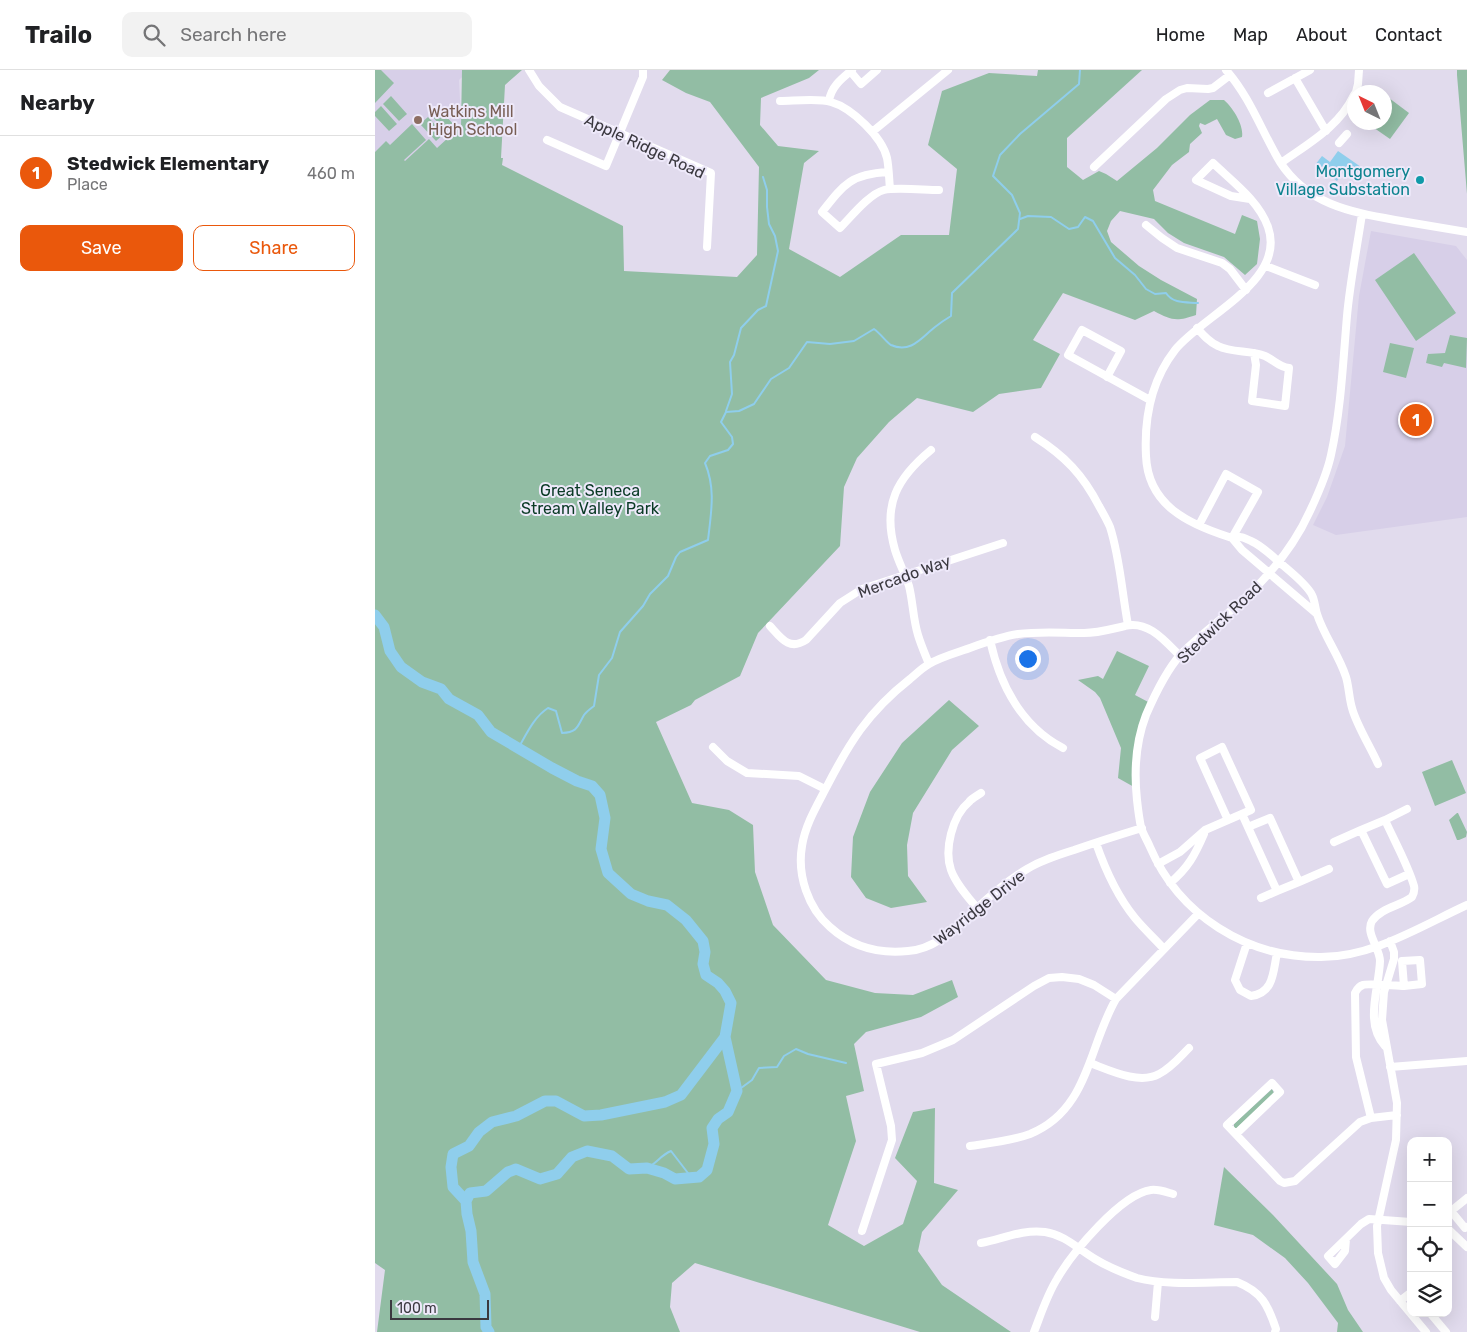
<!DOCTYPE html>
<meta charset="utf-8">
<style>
:root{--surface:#fff;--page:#f2f2f2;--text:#202124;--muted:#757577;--line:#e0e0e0;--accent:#ea580c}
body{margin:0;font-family:Rubik,sans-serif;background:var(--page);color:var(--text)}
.controls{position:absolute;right:15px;bottom:15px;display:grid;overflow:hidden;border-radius:10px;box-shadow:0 5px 20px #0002}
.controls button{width:45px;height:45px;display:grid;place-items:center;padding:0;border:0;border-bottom:1px solid var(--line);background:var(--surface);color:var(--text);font:25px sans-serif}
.compass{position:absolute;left:972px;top:15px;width:45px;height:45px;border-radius:50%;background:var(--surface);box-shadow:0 5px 20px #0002;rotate:317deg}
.scale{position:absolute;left:15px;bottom:12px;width:99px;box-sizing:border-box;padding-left:5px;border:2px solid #3b3940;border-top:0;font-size:14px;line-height:18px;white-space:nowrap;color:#3b3940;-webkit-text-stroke:4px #eee9fa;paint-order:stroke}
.you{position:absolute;left:652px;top:588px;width:18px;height:18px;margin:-12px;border:4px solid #fff;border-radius:50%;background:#1a73e8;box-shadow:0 0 0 8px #1a73e833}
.badge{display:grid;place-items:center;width:32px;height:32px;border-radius:50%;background:var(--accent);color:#fff;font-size:16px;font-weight:700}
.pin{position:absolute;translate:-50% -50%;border:2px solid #fff;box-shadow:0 1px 5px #0006}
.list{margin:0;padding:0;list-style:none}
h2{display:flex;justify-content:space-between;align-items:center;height:65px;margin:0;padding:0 20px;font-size:21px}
h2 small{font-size:16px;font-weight:400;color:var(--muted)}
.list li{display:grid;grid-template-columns:32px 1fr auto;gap:15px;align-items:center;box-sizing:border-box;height:75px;padding:0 20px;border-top:1px solid var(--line)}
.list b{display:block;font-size:19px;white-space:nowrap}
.list p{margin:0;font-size:16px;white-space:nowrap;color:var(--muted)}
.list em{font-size:16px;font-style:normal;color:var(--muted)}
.actions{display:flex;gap:10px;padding:15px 20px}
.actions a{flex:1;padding:11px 0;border:1px solid var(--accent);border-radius:10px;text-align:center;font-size:18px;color:var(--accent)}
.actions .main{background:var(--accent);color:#fff}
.icon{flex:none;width:28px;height:28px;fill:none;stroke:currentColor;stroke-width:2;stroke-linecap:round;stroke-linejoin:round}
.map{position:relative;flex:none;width:1092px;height:1262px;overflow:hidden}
header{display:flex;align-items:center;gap:30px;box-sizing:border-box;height:70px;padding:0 25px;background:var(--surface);border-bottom:1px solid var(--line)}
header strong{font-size:24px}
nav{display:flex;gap:28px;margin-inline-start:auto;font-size:18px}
.search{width:350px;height:45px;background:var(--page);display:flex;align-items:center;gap:12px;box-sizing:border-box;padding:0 18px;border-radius:10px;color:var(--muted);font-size:19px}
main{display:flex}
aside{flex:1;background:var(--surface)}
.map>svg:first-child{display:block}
</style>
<header>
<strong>Trailo</strong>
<div class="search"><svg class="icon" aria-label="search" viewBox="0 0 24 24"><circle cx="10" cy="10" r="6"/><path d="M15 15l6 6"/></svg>Search here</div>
<nav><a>Home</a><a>Map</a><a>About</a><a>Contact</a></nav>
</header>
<main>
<aside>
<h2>Nearby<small></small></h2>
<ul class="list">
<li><span class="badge">1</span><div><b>Stedwick Elementary</b><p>Place</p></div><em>460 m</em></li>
</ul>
<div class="actions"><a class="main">Save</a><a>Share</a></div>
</aside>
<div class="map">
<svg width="1092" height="1262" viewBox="0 0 1092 1262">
<rect width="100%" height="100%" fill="#e1dbed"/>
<path fill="#d7cfe8" d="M 0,0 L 94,0 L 84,10 L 88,91 L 0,95 Z
M 996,161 L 1081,176 L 1092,190 L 1092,447 L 961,465 L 938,455 L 952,427 L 970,376 L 984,226 Z"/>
<path fill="#92bda4" d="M 0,0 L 6,0 L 19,13 L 0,33 Z
M 87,0 L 147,0 L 130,15 L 126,88 L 128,88 L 127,95 L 248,156 L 249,201 L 362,207 L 382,185 L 384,97 L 335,32 L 311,23 L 287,10 L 295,0 L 444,0 L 434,8 L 386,28 L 385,55 L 403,76 L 444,81 L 429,93 L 414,179 L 465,207 L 526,165 L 574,165 L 582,99 L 553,75 L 567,21 L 614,3 L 662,6 L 663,0 L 767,0 L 692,68 L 692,97 L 708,110 L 724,101 L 731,104 L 742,111 L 782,78 L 815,45 L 835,30 L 849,30 C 858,38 869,55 867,67 L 860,69 L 851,65 L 842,49 L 830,55 L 825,53 L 824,56 L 827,63 L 815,74 L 814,82 L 797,95 L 778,120 L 780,131 L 860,164 L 867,145 L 882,151 L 885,169 L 882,194 L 870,205 L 849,187 L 809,173 L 793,163 L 779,149 L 745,141 L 736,151 L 732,161 L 736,172 L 764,196 L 786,210 L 822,229 L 821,245 C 801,252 796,250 779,241 L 760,250 L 688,223 L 658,270 L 685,284 L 666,318 L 624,324 L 598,342 L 542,328 L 514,352 L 482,388 L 469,417 L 465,476 L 383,563 L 365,606 L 320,630 L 316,635 L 281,652 L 317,733 L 354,740 L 378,755 L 380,802 L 398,855 L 451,910 L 500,923 L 538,925 L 577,910 L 583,927 L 546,947 L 491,962 L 479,974 L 489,1021 L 471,1026 L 481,1071 L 453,1155 L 489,1176 L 528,1154 L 542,1111 L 520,1088 L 538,1042 L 560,1038 L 559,1113 L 583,1120 L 547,1162 L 543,1181 L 567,1215 L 636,1262 L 545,1262 L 320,1193 L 297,1213 L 295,1237 L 305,1262 L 2,1262 L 10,1200 L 0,1193 L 0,82 L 11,71 L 15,75 L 37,54 L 51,70 L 29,90 L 30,91 L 54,69 L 62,78 L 86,56 Z
M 1082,0 L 1092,0 L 1092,124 L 1082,5 Z
M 1010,25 L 1034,43 L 1015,69 L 992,53 L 1009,52 Z
M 16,26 L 32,44 L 24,51 L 8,34 Z
M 6,36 L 22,54 L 14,61 L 0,46 L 0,42 Z
M 63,37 L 79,55 L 71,62 L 55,44 Z
M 53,47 L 69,64 L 61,71 L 45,54 Z
M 1039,183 L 1081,243 L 1041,271 L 1000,210 Z
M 1075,265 L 1092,268 L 1091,298 L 1069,293 L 1067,297 L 1051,293 L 1053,284 L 1070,283 Z
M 1015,273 L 1039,278 L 1031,308 L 1008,302 Z
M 742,581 L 774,596 L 760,625 L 777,634 L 769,652 L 759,717 L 743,708 L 746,678 L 725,628 L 720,622 L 703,610 L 723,606 L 728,609 Z
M 574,630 L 604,656 L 577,680 L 538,743 L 532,775 L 533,806 L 552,832 L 516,838 L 491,828 L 476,807 L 478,767 L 495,722 L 527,673 Z
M 1077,690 L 1091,723 L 1060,736 L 1047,702 Z
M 1082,743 L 1083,743 L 1092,762 L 1091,767 L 1084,770 L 1082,770 L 1074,750 Z
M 897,1019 L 899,1023 L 862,1058 L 859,1059 L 859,1054 Z
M 849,1097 L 898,1145 L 962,1214 L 973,1240 L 988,1262 L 962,1262 L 963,1253 L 933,1213 L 910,1188 L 878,1165 L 839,1155 Z"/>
<path fill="#8fceec" d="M 963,81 L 986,97 L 979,107 L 970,100 L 962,111 L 940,95 L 947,86 L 955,92 Z"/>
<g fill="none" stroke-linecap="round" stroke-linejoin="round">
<path stroke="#8fceec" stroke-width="2" d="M 645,149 L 653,146 L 676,147 L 694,159 L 703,157 L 710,147 L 718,151 L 740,188 L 760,205 L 771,219 L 780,224 L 791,223 C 798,234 811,232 823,233
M 351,341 L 357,324 L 355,292 L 359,285 L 366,258 L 383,240 L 391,236 L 403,181 L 400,166 L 394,154 L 392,137 L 392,120 L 388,107
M 144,677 C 152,663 159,647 173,638 L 181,641 L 187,663 C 203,662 202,657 209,645 C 211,642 215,639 219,636 L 224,605 L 237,588 L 245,562 L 268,536 L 275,524 L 293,506 L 301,487 L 305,482 L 333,470 C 336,443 341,419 330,393 L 335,386 L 353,380 L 358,374 L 357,367 L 346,352 L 351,342 L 364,341 L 379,334 L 396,309 L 414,298 L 432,272 L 455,274 L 479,271 L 499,259 C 506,264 512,273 516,275 C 536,284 547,267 560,257 C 565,253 571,249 576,246 L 577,223 L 643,159 L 645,143 L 637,125 L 618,106 L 625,85 L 645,64 L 704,14 L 705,0
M 362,1021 L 377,1010 L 384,998 L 402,997 L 409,986 L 421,979 L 433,984 L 471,993
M 272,1098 C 282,1093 286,1085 296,1081 L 316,1107"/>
<path stroke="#8fceec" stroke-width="11" d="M 0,545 L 9,557 L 15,581 L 26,597 L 47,612 L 66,619 L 74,629 L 103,645 L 116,662 L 177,698 L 202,711 L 217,716 L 225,725 L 230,748 L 226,779 L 233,803 L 256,824 L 273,831 L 292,835 L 311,850 L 328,871 L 330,882 L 328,894 L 331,905 L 343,913 L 350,921 L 356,933 L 350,967 L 362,1021 L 353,1042 L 343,1049 L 337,1058 L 339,1074 L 332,1100 L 324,1107 L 300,1109 L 289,1103 L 272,1098 L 254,1099 L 237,1086 L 212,1081 L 197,1087 L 182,1104 L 165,1109 L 141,1099 L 133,1102 L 111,1121 L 95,1123 L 91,1131 L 92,1144 L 96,1161 L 98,1192 L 110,1224 L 111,1257 L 114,1262
M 91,1131 L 78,1117 L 76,1097 L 78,1084 L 94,1076 L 104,1062 L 117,1052 L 141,1046 L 170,1031 L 181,1031 L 209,1046 L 226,1045 L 290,1032 L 306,1025 L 350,967"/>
<path stroke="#fff" stroke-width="8" d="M 154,0 L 164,16 L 185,37 L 336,103 L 332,177
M 851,0 C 875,27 887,62 905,92 C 932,134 975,142 1020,150 C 1044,154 1068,158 1092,162
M 475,1 L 486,14 L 502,0
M 920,8 L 951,61
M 981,22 L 983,14 L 984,0
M 893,23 L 935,0
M 405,31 C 418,31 445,28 456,32 C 477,38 507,67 512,88 C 514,98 514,109 515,119
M 454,31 C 456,17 466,9 477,0
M 497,62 L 573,0
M 172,70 L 231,96 L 268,7 L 268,0
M 964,73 L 972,64
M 906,93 C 934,73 964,57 979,25
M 719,97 L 791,29 L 805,20 L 812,18 L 833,19 L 838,18 L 855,5
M 513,102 C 476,104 469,114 447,142 L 465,158 C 476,147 494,124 509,120 C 520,117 550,120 564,120
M 875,129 L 856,126 L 821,110 L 838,93 C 858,112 884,131 893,157 C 912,211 828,245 800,280 C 776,311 769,348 771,386 C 773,435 813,454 854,467 C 858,468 861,466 865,467 C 869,467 873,470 876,471 C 888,476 900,489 910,497 C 919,505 932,515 937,525 C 940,531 940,538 942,544 C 949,566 964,585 971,607 C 974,617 974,628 977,638 C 981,654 996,678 1003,694
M 987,144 C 982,178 975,212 972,246 C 968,292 966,340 956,385 C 952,404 943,424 935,441 C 920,474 898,502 871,527 C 850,547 826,564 806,584 C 791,601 780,624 771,645 C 761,671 759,702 762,730 C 763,739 764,748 766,757 C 768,764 772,770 775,777 C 804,845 872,888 946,887 C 998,887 1046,856 1092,835
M 771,155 L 787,168 L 802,178 L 847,193 L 855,199 L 871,220
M 891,196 L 940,215
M 822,258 C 828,265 834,272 843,276 C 857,283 875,280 890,286 C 899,290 904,297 914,298 L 910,336 L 877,331 L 881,295 L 879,283
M 732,307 L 746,281 L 707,260 L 693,285 L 775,330
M 660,367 C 690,386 708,405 724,436 C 728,443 732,450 735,457 C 745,488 747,523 753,555
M 824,455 L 851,404 L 883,422 L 857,468
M 857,468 L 867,480 L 942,544
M 395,556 C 406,568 414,581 431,570 L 465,533 L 487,519 L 628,473
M 615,570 C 625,615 646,656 688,678
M 554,594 C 550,584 546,575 543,565 C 538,549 538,532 534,516 C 530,504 524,493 520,480 C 507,435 522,408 556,380
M 338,677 L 352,691 L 372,703 L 424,706 L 450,719
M 867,744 L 902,821 L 924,812 L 895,748 L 873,757
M 1010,750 L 1032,739
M 767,758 C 744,765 722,772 699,780 C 683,785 667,790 652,799 C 633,810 616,825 600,840 C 580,858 561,879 533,881 C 504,884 477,877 455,857 C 433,838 422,805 427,776 C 430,756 441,737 450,720 C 474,673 493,642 535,609 C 541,604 547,598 554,594 C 564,588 577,584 589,580 C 606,574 624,567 643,564 C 665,561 687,563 709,563 C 724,563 736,559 750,556 C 773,550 790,571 805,586
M 959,772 L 986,760
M 721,773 C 730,799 742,826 760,848 C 769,859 780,869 789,879
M 783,794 L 805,782 L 830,760 L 876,740 L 847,677 L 825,688 L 853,750
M 924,812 L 954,799
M 795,813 C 813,798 820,785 829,764
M 886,828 L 902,821
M 602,838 C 593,827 581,814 576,800 C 569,780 577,746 594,732 C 597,728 602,726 606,723
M 1015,871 L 1019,882 L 1019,889 L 1009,922 L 1007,950 L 1022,1033 L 1021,1070 L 1002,1156 L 1003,1183 L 1009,1208 L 1016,1220 L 1051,1262
M 872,873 L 860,910 L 865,920 L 876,926 C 899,923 898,902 902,883
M 1010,976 C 989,953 1004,919 1005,891 C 1005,878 990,863 997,851 C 1006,838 1025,836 1037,827 C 1039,823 1040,820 1039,816 C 1034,797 1018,768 1010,750 L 986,760 L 1012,814 L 1034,804
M 715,993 C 734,1000 764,1015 784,1004 C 796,998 805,987 814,978
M 1015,997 L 1092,991
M 996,1048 L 981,987 L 980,923 C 982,919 984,916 988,915 C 992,913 1021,916 1029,916 L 1027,891 L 1045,890 L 1047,914 L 1029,916
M 861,1064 L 905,1022 L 897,1013 L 852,1055 L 905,1111 L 909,1113 L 920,1111 L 985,1052 L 996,1048 L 1022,1045
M 595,1076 C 615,1073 636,1071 655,1064 C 714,1040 713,977 741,929 L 823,844
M 1092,1128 L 1076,1141 L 1090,1158 L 1092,1157
M 1073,1159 L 1092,1177
M 487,1161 L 517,1070 L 516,1056 L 501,994 L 547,983 L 578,970 L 659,916 L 674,908 L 687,907 L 704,909 L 719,915 L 741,929
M 971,1169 L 970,1181 L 960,1194 L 953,1186 L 986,1154 L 994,1149 L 1036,1152
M 606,1173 C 627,1169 648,1159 670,1162 C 690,1165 703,1179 720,1189 C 733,1197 748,1203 762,1208 C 792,1216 831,1212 862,1212 C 887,1222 893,1235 901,1259 L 900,1262
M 1025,1231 L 1034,1224 L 1036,1225
M 1055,1243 L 1071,1262
M 780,1247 L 783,1212
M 659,1262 C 666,1244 672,1225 682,1209 C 697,1183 746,1124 776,1120 C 783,1119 791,1122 798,1124"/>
</g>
<circle fill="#8d6e63" stroke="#eee9fa" stroke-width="2" cx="43" cy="50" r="5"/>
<circle fill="#0f9aa8" stroke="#eee9fa" stroke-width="2" cx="1045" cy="110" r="5"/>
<g text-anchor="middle" stroke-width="4" stroke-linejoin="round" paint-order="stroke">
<g font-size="16" fill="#785e54" stroke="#eee9fa" text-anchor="start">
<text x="53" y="47">Watkins Mill<tspan x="53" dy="18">High School</tspan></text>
</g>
<g font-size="16" fill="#3b3940" stroke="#eee9fa">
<text transform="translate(270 76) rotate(25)" y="6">Apple Ridge Road</text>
<text transform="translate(529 506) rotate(-20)" y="6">Mercado Way</text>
<text transform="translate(844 552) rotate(-44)" y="6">Stedwick Road</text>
<text transform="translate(604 837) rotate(-38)" y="6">Wayridge Drive</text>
</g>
<g font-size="16" fill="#0d838f" stroke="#eee9fa" text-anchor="end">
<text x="1035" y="107">Montgomery<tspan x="1035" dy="18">Village Substation</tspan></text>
</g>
<g font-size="16" fill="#0a3a25" stroke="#eee9fa">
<text x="215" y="426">Great Seneca<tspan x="215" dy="18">Stream Valley Park</tspan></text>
</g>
</g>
</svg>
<div class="controls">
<button>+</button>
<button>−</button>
<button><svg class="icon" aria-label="locate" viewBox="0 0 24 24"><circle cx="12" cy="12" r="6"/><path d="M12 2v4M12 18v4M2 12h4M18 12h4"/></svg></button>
<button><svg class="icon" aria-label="layers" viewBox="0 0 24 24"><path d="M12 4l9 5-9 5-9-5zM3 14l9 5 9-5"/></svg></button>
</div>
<svg class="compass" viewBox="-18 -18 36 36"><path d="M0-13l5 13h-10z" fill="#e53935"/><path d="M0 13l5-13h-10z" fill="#757577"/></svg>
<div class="scale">100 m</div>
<div class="you"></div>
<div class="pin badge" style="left:1041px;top:350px">1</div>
</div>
</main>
